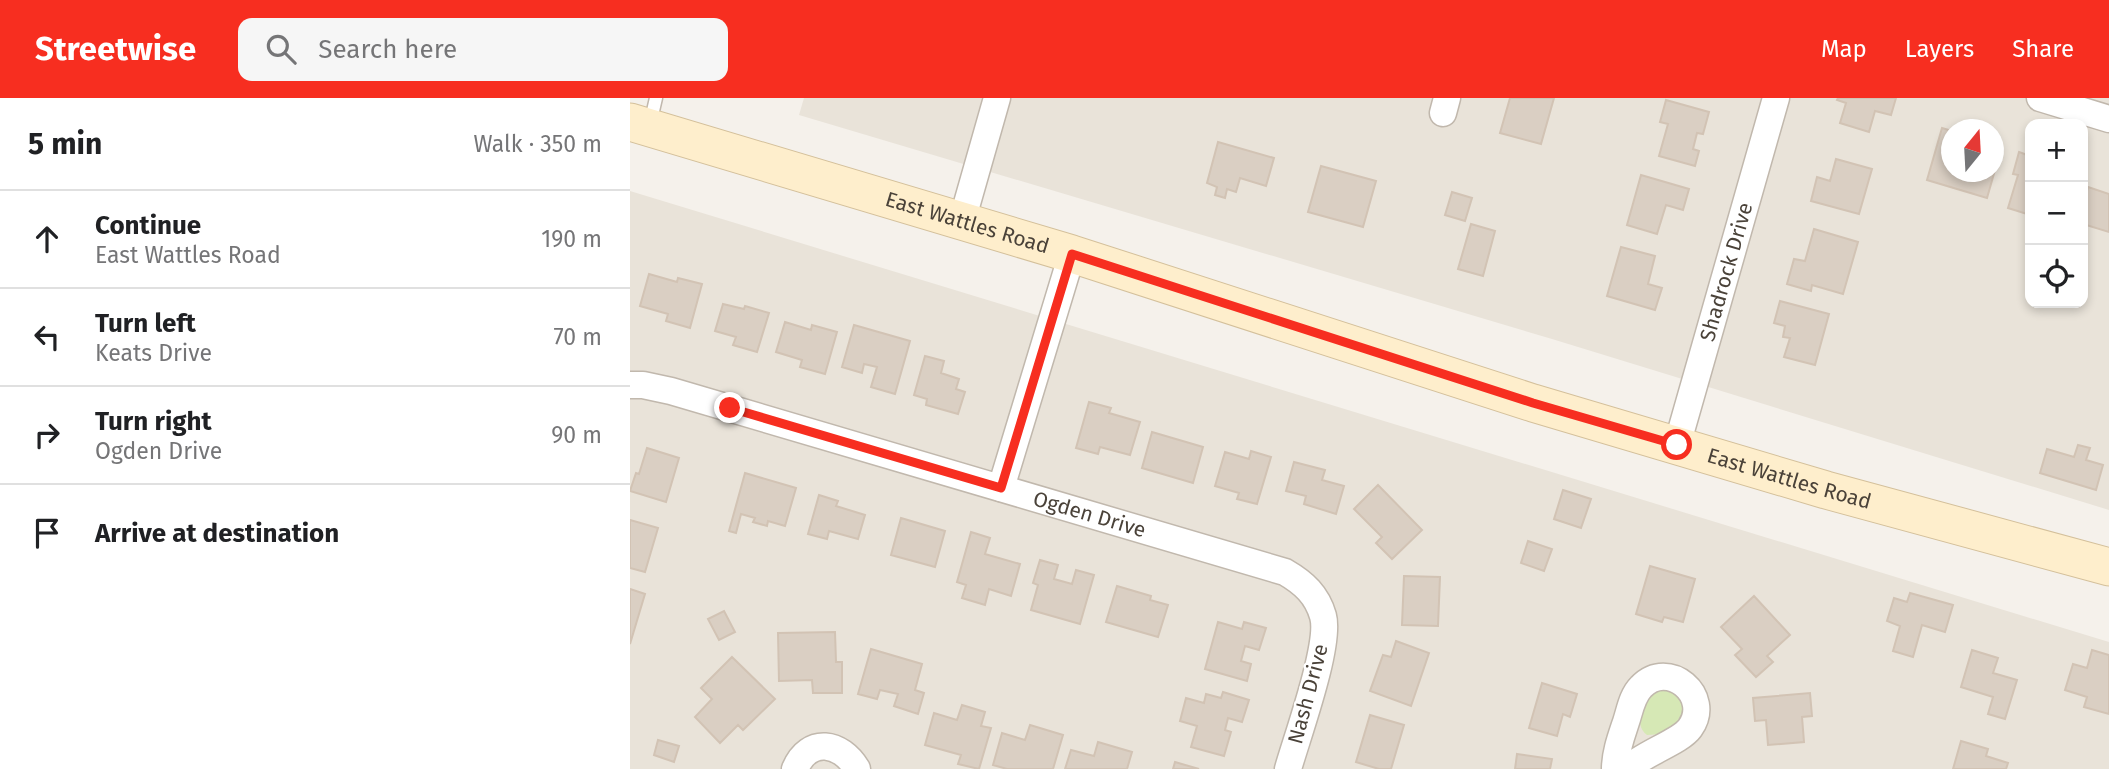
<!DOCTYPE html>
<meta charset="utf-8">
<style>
:root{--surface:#fff;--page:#f6f6f6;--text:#202124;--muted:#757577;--line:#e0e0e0;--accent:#f72e20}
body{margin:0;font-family:"Fira Sans",sans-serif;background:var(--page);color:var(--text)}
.controls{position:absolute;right:21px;top:21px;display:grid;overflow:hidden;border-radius:14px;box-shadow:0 4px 10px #0003}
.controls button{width:63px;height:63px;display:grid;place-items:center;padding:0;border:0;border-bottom:2px solid var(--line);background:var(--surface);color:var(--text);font:35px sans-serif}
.compass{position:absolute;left:1311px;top:21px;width:63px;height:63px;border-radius:50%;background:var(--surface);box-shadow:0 4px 10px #0003;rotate:18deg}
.stop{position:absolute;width:21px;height:21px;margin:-16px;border:5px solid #f72e20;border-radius:50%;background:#fff}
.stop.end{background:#f72e20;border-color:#fff;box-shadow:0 2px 7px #0008}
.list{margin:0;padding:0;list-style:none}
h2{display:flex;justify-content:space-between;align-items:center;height:91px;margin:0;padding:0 28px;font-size:30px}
h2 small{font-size:23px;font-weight:400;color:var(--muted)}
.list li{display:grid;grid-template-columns:46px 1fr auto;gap:21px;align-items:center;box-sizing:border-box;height:98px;padding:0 28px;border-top:2px solid var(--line)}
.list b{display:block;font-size:26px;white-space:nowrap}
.list p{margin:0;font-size:23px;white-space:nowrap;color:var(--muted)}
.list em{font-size:23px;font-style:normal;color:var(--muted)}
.icon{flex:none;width:38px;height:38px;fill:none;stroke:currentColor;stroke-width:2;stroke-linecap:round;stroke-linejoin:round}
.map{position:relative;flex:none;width:1479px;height:671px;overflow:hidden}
header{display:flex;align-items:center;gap:42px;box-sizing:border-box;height:98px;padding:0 35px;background:var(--accent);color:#fff}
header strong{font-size:33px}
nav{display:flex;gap:38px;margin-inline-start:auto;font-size:24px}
.search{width:490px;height:63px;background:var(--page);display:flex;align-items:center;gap:18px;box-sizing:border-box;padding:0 24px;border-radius:14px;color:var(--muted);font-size:26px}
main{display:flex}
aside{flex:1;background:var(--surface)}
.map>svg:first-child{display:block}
</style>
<header>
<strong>Streetwise</strong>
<div class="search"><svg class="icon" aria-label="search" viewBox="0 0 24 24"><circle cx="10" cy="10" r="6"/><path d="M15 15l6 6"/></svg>Search here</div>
<nav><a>Map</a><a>Layers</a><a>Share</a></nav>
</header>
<main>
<aside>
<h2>5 min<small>Walk · 350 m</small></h2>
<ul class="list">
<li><svg class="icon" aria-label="ahead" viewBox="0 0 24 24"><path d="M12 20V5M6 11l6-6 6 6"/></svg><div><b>Continue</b><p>East Wattles Road</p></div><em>190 m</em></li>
<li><svg class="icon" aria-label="left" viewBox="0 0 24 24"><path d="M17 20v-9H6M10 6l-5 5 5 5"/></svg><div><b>Turn left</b><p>Keats Drive</p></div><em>70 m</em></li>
<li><svg class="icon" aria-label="right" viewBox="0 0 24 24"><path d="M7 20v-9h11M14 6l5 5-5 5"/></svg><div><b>Turn right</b><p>Ogden Drive</p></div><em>90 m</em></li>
<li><svg class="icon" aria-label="arrive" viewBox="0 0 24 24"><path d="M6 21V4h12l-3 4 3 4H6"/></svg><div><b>Arrive at destination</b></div></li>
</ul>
</aside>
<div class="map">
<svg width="1479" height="671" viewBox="0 0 1479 671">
<rect width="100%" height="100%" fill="#f5f1eb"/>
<path fill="#e9e3d9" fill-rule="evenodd" d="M 174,0 L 1479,0 L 1479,412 L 922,241 L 169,17 ZM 1400,26 L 1453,26 L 1453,205 L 1400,205 ZM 1322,32 L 1364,32 L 1364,74 L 1322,74 Z
M 0,93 L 1479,544 L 1479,671 L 0,671 Z"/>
<path fill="#d6e8b5" d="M 1026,592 L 1043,592 L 1054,605 C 1051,626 1039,637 1017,637 C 1001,625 1016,603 1026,592 Z"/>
<path fill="#dacfc3" stroke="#d2c3b4" stroke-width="2" d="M 880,0 L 924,0 L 911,46 L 870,35 Z
M 1208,0 L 1266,0 L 1261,17 L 1245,13 L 1239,34 L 1210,25 L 1216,5 L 1207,2 Z
M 1036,2 L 1079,14 L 1073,36 L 1067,35 L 1063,51 L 1069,53 L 1065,68 L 1029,58 L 1038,26 L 1030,24 Z
M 1312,30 L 1322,33 L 1322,74 L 1364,74 L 1364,56 L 1369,58 L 1357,100 L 1297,82 Z
M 588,44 L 644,60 L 636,88 L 610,80 L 606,94 L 597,91 L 595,100 L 585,97 L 587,89 L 577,85 Z
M 1389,54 L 1400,58 L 1400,117 L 1378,110 L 1388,77 L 1383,76 Z
M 1206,61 L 1242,71 L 1229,116 L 1181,103 L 1187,79 L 1200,83 Z
M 691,68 L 746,83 L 733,129 L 678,114 Z
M 1011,77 L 1059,91 L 1053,112 L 1036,107 L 1027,136 L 997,127 Z
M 1458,89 L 1479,96 L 1479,134 L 1453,126 L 1453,108 Z
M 822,94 L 842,100 L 835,123 L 815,117 Z
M 841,126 L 865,133 L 853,178 L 828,171 Z
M 1184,131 L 1228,144 L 1213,196 L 1182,187 L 1181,193 L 1157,186 L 1164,161 L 1175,163 Z
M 991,149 L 1025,158 L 1018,186 L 1032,190 L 1025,212 L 977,198 Z
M 19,176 L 47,184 L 48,180 L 72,186 L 60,230 L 36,223 L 38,216 L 10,208 Z
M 1150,203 L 1199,216 L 1185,267 L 1154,259 L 1160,240 L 1153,239 L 1155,228 L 1144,225 Z
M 93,206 L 114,211 L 115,208 L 139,215 L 127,254 L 103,247 L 106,239 L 85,233 Z
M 155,224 L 181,232 L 182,227 L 207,234 L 195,276 L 170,269 L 172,262 L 146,254 Z
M 224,227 L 280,243 L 265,296 L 241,289 L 247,269 L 234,266 L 232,275 L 212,269 Z
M 295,258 L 314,263 L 311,275 L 329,281 L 326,291 L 335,294 L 328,316 L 296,307 L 297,301 L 284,297 Z
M 459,304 L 481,310 L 479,315 L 510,324 L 500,357 L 470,349 L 468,356 L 446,350 Z
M 522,334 L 573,349 L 563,385 L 512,370 Z
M 1448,347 L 1460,350 L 1456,362 L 1473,367 L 1466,392 L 1410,375 L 1417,351 L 1444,359 Z
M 17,350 L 49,360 L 36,404 L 0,393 L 6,375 L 9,376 Z
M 621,353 L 641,359 L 627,406 L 607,401 L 609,395 L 585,388 L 595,354 L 619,361 Z
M 664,364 L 695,372 L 692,382 L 714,388 L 706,416 L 674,406 L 676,398 L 656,393 Z
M 115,375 L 166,390 L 155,428 L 138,423 L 137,428 L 123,424 L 125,420 L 111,416 L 106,435 L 99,433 Z
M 748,387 L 792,432 L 762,461 L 746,445 L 752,439 L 724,411 Z
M 933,392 L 961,401 L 951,430 L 924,421 Z
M 189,397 L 208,403 L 206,408 L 235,417 L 228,441 L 199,433 L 197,441 L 178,436 Z
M 271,420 L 315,433 L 305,469 L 261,457 Z
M 0,422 L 28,430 L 15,474 L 0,470 Z
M 341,434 L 360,440 L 355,456 L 390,466 L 381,498 L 359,491 L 355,507 L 332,500 L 336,487 L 327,484 Z
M 898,443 L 922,451 L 914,473 L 891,465 Z
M 410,462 L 428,467 L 424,481 L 442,486 L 446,472 L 464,477 L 450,526 L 401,512 L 408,487 L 403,485 Z
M 1020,468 L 1065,481 L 1053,524 L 1034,519 L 1032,524 L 1006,516 Z
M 774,478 L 810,479 L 808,528 L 772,527 Z
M 487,488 L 521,498 L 520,502 L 538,507 L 528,539 L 476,524 Z
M 0,491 L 15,496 L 0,546 Z
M 1280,495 L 1323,507 L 1315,534 L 1292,527 L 1283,559 L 1263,553 L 1270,528 L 1257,523 L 1264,500 L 1277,504 Z
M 1124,498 L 1160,537 L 1137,558 L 1143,564 L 1126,579 L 1105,557 L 1112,551 L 1091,529 Z
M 94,513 L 105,534 L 89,542 L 78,521 Z
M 588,524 L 612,531 L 614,524 L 636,530 L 629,552 L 615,548 L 611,563 L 621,566 L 617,583 L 575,571 Z
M 205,534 L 206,564 L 212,564 L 212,595 L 183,595 L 182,582 L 149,583 L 148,535 Z
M 766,543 L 799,555 L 781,608 L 740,593 L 753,557 L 761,559 Z
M 241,551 L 292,566 L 285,592 L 294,595 L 288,616 L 264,608 L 268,596 L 250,592 L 247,601 L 228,596 Z
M 1342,552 L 1368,560 L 1363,575 L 1387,582 L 1375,621 L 1358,616 L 1363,599 L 1331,589 Z
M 1462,552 L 1479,557 L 1479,616 L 1454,609 L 1457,599 L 1435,592 L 1443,566 L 1457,570 Z
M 102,559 L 145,601 L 113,632 L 108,627 L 90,645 L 65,619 L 82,601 L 71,590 Z
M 912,585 L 947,596 L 940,619 L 933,616 L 927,638 L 899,630 Z
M 593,594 L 619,602 L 612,624 L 598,620 L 595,632 L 601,634 L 594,658 L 561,649 L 567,628 L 550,623 L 556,600 L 574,605 L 576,596 L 591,600 Z
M 1180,595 L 1182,618 L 1172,619 L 1174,644 L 1138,647 L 1136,622 L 1125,623 L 1123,600 Z
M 332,607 L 355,614 L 351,628 L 361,630 L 349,671 L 328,666 L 331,657 L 295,647 L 304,615 L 327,622 Z
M 740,617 L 774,627 L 761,671 L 749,671 L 726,664 Z
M 400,627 L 433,637 L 423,671 L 377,671 L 363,667 L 372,635 L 395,642 Z
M 28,642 L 49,648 L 44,664 L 24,657 Z
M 1331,643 L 1358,651 L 1356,658 L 1378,665 L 1376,671 L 1323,671 Z
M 468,644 L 502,654 L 497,671 L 435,671 L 441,652 L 464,658 Z
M 887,656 L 922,661 L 920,671 L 885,671 Z
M 545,664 L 569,671 L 543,671 Z"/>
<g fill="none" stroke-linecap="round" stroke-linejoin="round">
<defs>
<path id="service" d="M 20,26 L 26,0"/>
<g id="minor">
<path d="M 1410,0 L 1479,21"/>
<path d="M 813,15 L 817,0"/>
<path d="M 332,123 L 367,0"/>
<path id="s1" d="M 0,287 L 13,287 L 41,293 L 655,474 C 674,485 687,497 693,518 C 701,546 667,639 658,671"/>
<path id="s2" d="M 1047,347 L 1146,0"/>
<path d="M 371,390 L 442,156"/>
<path d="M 165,671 C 179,638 211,644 227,671"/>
<path d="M 985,671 C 985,655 991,639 996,624 C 1000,612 1002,598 1011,589 C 1038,560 1083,598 1060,630 C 1050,644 1014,655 997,671"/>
</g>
<g id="secondary">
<path id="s3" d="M 0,24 L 442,156 L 903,305 L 1196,392 L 1479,469"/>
</g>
</defs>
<use href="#service" stroke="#c1b8ad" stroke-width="15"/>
<use href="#minor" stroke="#c1b8ad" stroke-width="29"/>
<use href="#secondary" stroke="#d4c09b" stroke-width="39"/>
<use href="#service" stroke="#fff" stroke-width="12"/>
<use href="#minor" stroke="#fff" stroke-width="26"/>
<use href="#secondary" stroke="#feeecc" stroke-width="37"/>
</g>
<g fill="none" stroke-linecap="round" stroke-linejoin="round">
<path stroke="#f72e20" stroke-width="9" d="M 100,310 L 371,390 L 442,156 L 903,305 L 1047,347"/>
</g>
<g text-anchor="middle" stroke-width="5" stroke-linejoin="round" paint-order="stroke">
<g font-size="21" fill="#4a4239" stroke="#fff">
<text dy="7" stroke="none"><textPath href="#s3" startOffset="352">East Wattles Road</textPath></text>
<text dy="7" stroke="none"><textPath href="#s2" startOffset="180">Shadrock Drive</textPath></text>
<text dy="7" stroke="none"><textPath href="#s3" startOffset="1213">East Wattles Road</textPath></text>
<text dy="7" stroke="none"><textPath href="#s1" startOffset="478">Ogden Drive</textPath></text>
<text transform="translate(678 596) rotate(-75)" y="7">Nash Drive</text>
</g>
</g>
</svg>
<div class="controls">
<button>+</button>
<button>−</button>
<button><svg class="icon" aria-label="locate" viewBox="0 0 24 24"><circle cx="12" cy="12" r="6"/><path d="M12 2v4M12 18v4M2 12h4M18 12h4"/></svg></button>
</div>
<svg class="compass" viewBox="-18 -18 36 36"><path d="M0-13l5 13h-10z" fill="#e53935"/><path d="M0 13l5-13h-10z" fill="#757577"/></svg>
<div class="stop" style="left:1047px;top:347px"></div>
<div class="stop end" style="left:100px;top:310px"></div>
</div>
</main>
